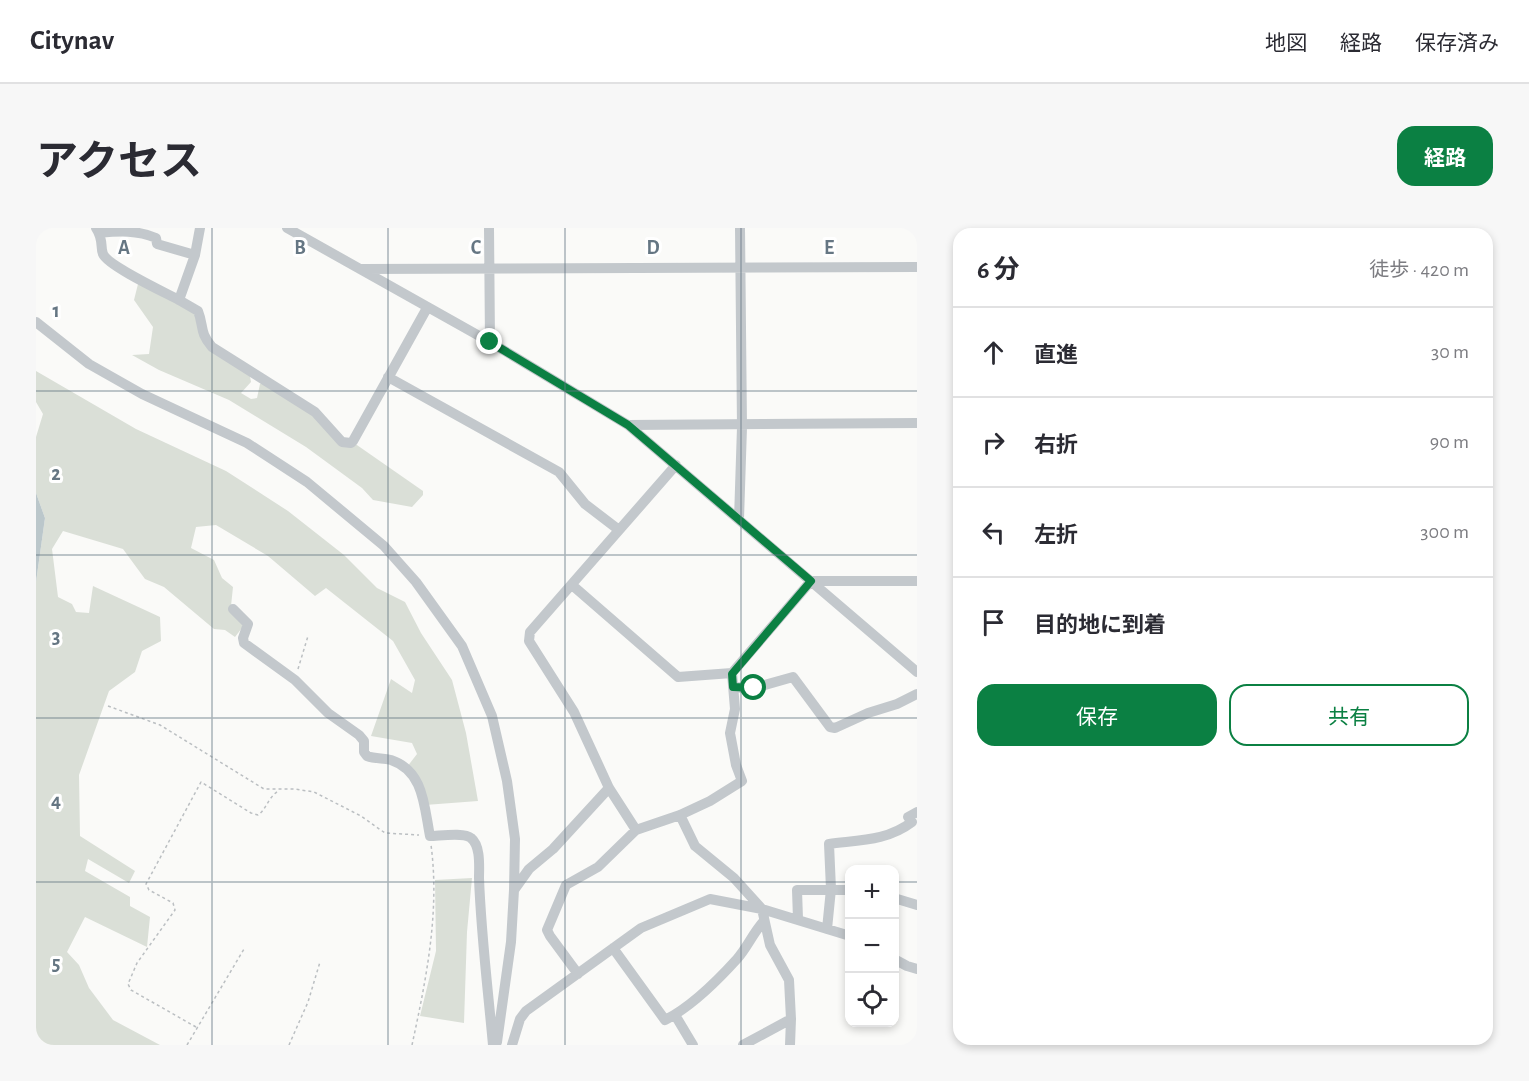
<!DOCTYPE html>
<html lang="ja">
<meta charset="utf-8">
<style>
:root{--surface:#fff;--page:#f7f7f7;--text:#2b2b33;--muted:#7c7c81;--line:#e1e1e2;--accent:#0b8043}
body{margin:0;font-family:"Alegreya Sans","Noto Sans JP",sans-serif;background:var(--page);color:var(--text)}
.controls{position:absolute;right:18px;bottom:18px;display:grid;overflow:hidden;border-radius:12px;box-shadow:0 3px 9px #0003}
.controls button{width:54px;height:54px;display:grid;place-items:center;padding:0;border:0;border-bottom:2px solid var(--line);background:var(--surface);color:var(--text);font:30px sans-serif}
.stop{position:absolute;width:18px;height:18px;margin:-14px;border:4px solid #0b8043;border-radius:50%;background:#fff}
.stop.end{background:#0b8043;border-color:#fff;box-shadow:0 2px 6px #0008}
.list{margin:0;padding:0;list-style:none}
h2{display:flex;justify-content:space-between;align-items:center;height:78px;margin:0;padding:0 24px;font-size:26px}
h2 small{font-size:20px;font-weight:400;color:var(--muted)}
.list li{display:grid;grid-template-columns:39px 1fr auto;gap:18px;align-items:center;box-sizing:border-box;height:90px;padding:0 24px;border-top:2px solid var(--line)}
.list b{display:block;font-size:22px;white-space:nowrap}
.list em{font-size:20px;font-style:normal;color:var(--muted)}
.actions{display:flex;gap:12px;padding:18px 24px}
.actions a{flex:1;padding:14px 0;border:2px solid var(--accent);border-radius:18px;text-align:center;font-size:21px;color:var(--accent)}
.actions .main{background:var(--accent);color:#fff}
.icon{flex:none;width:33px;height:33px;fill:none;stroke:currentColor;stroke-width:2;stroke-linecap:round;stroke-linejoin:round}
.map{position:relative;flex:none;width:881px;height:817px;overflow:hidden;border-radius:18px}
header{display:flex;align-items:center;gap:36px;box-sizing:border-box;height:84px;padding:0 30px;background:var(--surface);border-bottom:2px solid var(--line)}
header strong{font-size:28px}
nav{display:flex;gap:33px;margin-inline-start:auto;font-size:21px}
.intro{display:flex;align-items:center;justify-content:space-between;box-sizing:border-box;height:144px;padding:0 36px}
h1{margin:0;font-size:42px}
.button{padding:15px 27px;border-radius:18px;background:var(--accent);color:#fff;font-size:21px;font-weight:700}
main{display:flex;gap:36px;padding:0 36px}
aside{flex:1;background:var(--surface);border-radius:18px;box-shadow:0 3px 9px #0003}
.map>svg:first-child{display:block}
</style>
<header>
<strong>Citynav</strong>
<nav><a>地図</a><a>経路</a><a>保存済み</a></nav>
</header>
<div class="intro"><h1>アクセス</h1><a class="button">経路</a></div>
<main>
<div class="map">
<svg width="881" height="817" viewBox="0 0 881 817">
<rect width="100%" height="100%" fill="#fafaf8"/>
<path fill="#dadfd7" d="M 103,52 L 160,81 L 163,103 L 213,143 L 215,154 L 205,165 L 215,171 L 221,170 L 224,156 L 228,154 L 278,185 L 299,207 L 318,215 L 387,263 L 387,267 L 376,279 L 337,272 L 326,260 L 270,219 L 193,172 L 123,142 L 96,127 L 113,126 L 117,99 L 98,72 Z
M 0,143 L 100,201 L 190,243 L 252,283 L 308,327 L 341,360 L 369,374 L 385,405 L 416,452 L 430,505 L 442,573 L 389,577 L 371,539 L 381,526 L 376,515 L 335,508 L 355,451 L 376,465 L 379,452 L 357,413 L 290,360 L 279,368 L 232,328 L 180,297 L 160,299 L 155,320 L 178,332 L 186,350 L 197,359 L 195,378 L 209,396 L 199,409 L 189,402 L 178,401 L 128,359 L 109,351 L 87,321 L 27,303 L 16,321 L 22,369 L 36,376 L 40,384 L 53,385 L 57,358 L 124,389 L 125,413 L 106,423 L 99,444 L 73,463 L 43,547 L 44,608 L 99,643 L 93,655 L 52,631 L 49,643 L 94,669 L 94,678 L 114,689 L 111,719 L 49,689 L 31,724 L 43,737 L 53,760 L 77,792 L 124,817 L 3,817 L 0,813 L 0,354 L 9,290 L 0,265 L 0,209 L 7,186 L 0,174 Z
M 436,650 L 431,704 L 428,795 L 384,788 L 400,723 L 399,652 Z"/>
<path fill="#bbc7cb" d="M 0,265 L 9,290 L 0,354 Z"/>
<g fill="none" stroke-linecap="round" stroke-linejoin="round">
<path stroke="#bbbfc2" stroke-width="1.5" stroke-dasharray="3 3" stroke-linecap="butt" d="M 262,441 L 272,408
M 72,478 L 124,497 L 228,561 L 259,561 L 278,564 L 325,588 L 349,605 L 383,607
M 160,799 L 95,762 L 92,756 L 101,735 L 139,682 L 137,675 L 113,662 L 110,656 L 165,554 L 215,585 L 222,587 C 230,582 231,571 242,563
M 151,817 L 208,721
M 253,817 L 272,774 L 284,734
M 376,817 C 390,752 404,684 395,617"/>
<path stroke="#c3c8cc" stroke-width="10" d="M 60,0 C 68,12 64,19 67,26 C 72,38 130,65 143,72
M 164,0 L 159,27 L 143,72 L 162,83 C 168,98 163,104 176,119 L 279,184 L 306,214 L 315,215 L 317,213 L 391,80
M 251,0 L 454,114 L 592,197 L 881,444
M 453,0 L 454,114
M 63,5 C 84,3 101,2 120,10 L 121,16 L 159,27
M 326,41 L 881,39
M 0,94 L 53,136 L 106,166 L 211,215 L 271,254 L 348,318 L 380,354 L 426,418 L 456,488 L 471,553 L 479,611 L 478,662
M 352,149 L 523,244 L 549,276 L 583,302
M 592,197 L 881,195
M 703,291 L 706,199 L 704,0
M 536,357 L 642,449 L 696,445 L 775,353 L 881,353
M 197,381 L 212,396 L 207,410 L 208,415 L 259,452 L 292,485 L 323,507 L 328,513 L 328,524 L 331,528 C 339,531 347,530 355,532 C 388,543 388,578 394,608 C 403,608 428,604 435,610 C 445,618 443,639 443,650 C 445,706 452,762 457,817
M 697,459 L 718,460 L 757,449 L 794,499 L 799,500 L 832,485 L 861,476 L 881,466
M 644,587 L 659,618 L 698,650 L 726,681 L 734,717 L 753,752 L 755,791 L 707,817
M 600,602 L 573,560 L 538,484 L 493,413 L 494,404 L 640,237
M 858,670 L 881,677
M 762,691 L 761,662 L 814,662
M 791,701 L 795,661 L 793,616 C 823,612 851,613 876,594 L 872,589 L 881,584
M 577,720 L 629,792 C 655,779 682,752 701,731 C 711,720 717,705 728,693
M 858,731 L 871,738 L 881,741
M 542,746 L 514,708 L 511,702 L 530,657 L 562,639 L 600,602 L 644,587 L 674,573 L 706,553 L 700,537 L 694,505 L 699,481 L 696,445
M 639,787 L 657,817
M 461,814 L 475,714 L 478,662 L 493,641 L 517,621 L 573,560
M 476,817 L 484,791 L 490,783 L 605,700 L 674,671 L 726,681 L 814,708
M 754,817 L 755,791"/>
</g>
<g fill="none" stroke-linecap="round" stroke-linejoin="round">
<path stroke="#0b8043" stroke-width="8" d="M 454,114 L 592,197 L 775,353 L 696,446 L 697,459 L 718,460"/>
</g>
<path fill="none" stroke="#657683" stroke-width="1.5" stroke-opacity="0.55" d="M 176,0 L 176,817M 352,0 L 352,817M 529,0 L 529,817M 705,0 L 705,817M 0,163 L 881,163M 0,327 L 881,327M 0,490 L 881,490M 0,654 L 814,654M 858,654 L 881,654"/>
<g font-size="20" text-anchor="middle" font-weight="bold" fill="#657683" stroke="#fff" stroke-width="6" stroke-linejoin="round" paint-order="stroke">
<text x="88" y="26">A</text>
<text x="264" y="26">B</text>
<text x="440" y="26">C</text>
<text x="617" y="26">D</text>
<text x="793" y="26">E</text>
<text x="20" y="89">1</text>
<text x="20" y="252">2</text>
<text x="20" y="415">3</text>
<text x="20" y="579">4</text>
<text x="20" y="742">5</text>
</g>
</svg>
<div class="controls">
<button>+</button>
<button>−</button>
<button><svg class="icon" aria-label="locate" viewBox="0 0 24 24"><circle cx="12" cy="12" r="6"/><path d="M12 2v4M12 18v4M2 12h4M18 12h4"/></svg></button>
</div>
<div class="stop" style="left:718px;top:460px"></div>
<div class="stop end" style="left:454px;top:114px"></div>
</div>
<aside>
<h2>6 分<small>徒歩 · 420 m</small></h2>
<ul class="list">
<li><svg class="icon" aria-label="ahead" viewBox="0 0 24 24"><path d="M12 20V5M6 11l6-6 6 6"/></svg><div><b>直進</b></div><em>30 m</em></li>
<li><svg class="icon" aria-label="right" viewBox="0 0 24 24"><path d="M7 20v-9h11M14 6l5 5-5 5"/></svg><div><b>右折</b></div><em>90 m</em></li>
<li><svg class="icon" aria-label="left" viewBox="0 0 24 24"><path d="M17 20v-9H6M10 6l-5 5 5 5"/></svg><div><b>左折</b></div><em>300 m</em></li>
<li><svg class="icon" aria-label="arrive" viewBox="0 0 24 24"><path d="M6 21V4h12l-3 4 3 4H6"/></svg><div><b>目的地に到着</b></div></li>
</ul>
<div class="actions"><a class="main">保存</a><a>共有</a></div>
</aside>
</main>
